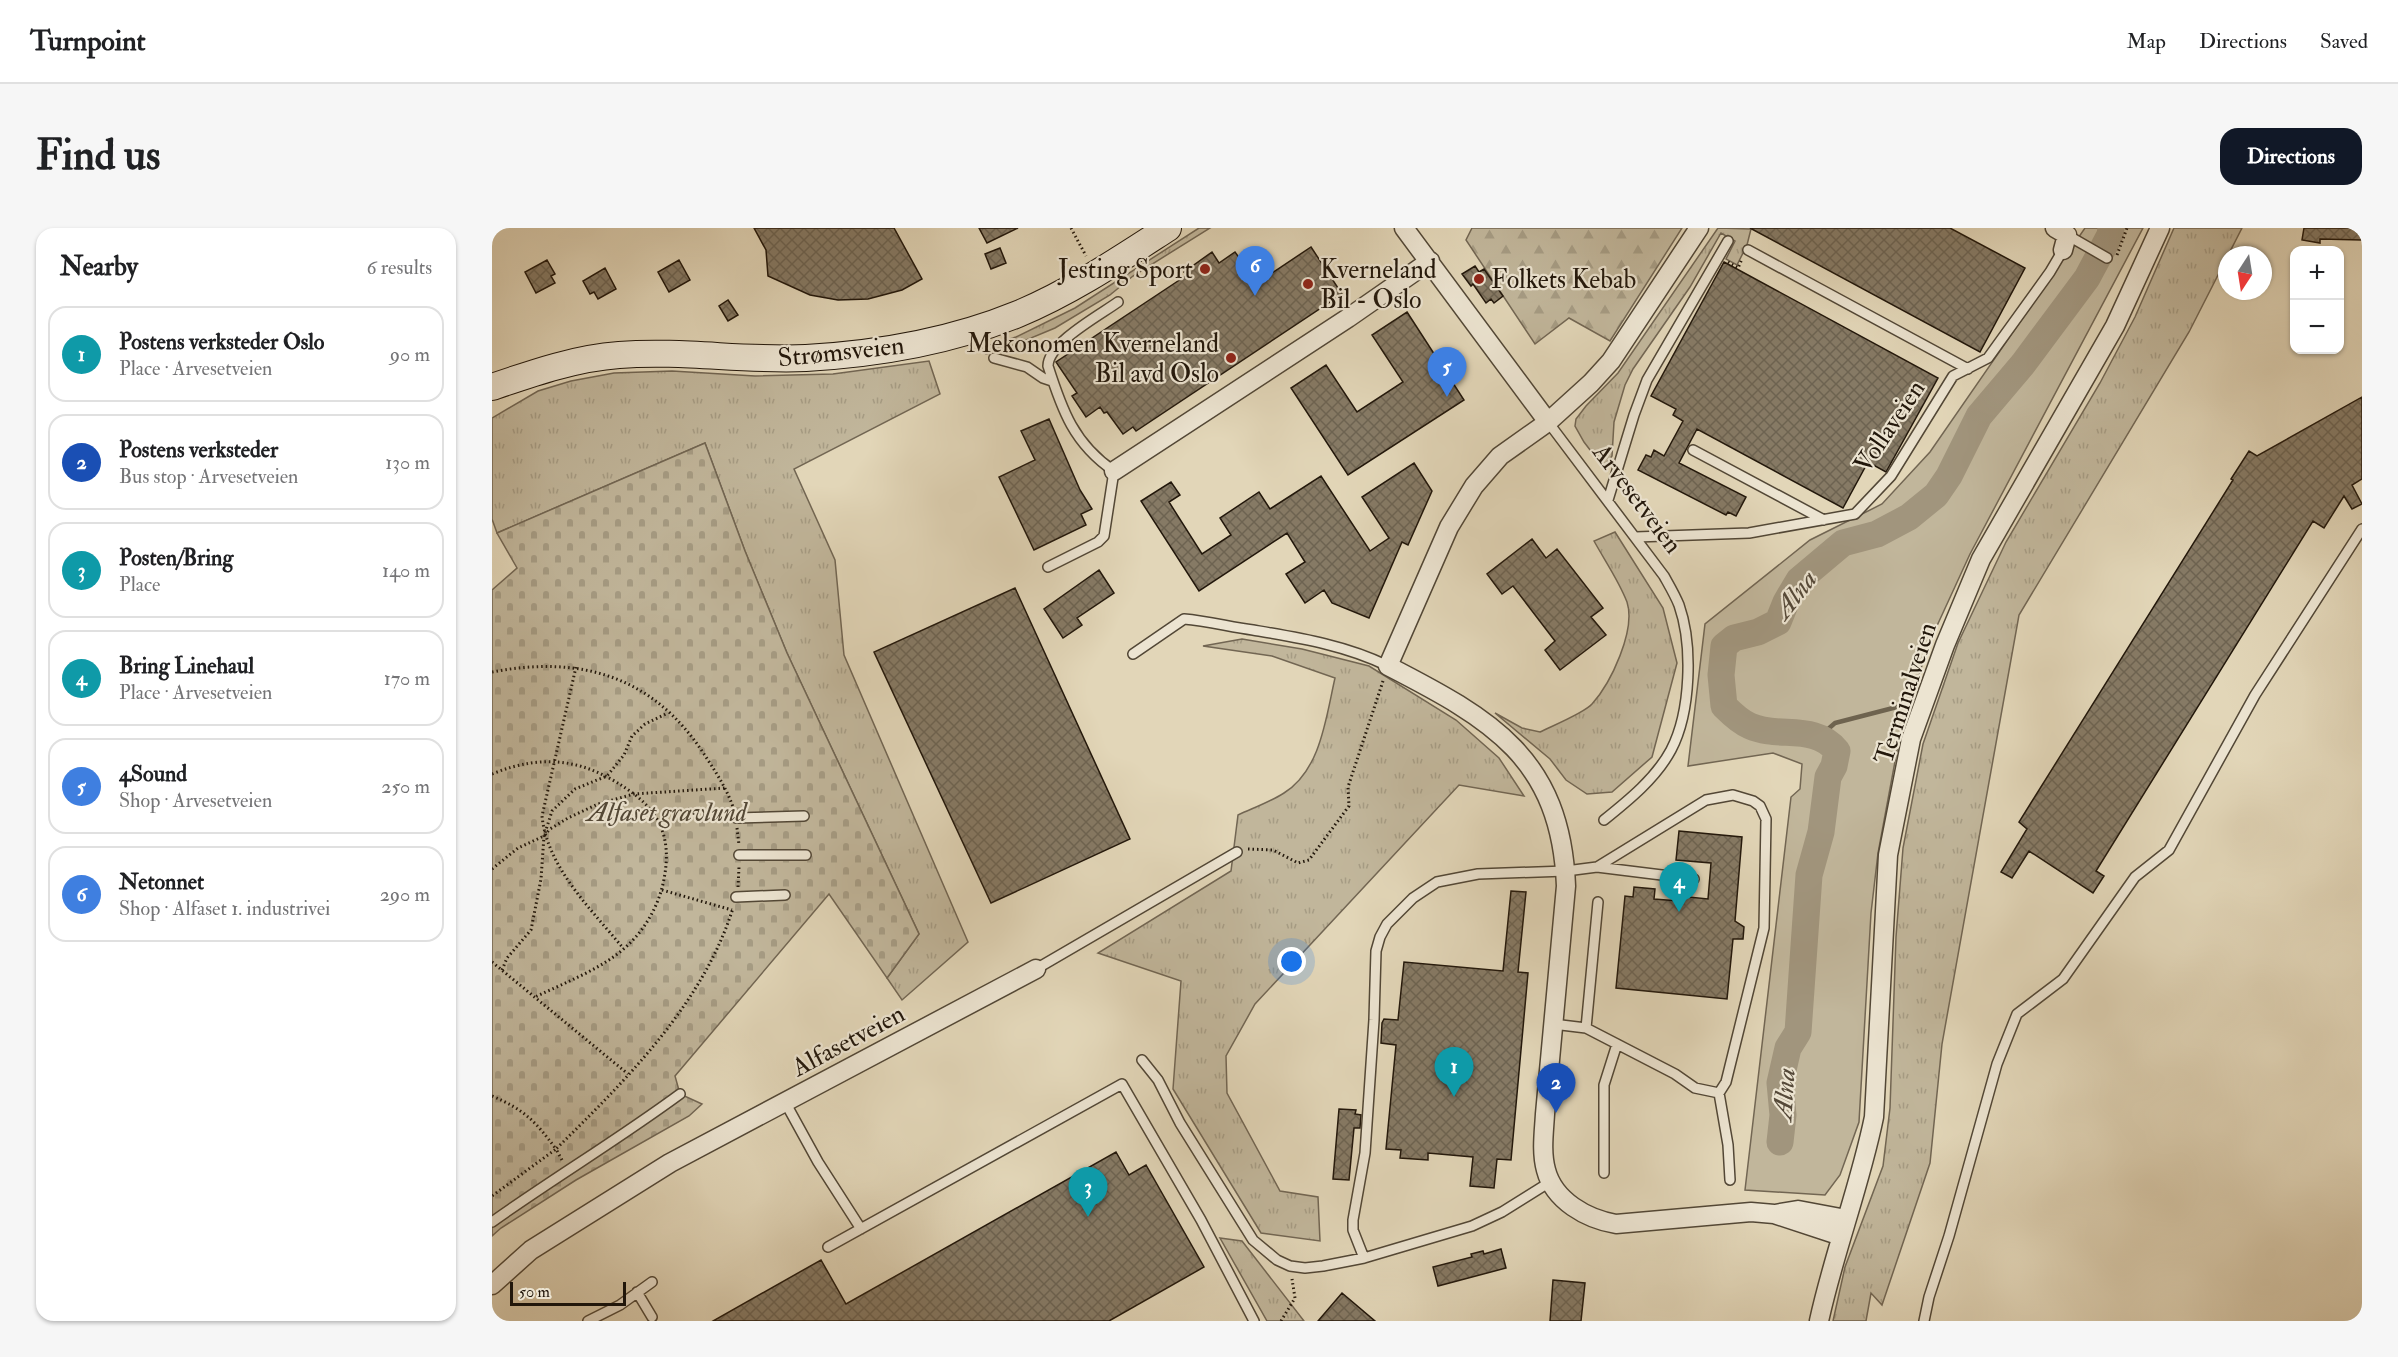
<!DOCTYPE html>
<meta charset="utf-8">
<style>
:root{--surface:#fff;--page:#f6f6f6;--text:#202124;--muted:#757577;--line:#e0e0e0;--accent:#111827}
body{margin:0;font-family:"IM FELL Double Pica",serif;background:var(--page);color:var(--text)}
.controls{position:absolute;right:18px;top:18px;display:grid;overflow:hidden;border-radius:12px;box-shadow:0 2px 4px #0004}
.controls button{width:54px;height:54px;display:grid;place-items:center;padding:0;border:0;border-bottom:2px solid var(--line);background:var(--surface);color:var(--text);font:30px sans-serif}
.compass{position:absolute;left:1726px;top:18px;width:54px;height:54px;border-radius:50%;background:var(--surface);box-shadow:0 2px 4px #0004;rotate:192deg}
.scale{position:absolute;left:18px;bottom:15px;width:116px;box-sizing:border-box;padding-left:6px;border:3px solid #22170b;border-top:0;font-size:16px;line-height:21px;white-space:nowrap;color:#22170b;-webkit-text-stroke:4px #ece4d1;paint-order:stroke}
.you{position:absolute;left:800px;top:734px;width:21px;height:21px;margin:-15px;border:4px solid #fff;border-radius:50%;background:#1a73e8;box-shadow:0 0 0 9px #1a73e833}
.badge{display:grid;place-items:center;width:39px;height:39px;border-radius:50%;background:var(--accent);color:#fff;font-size:20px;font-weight:700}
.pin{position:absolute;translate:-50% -50px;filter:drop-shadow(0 2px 3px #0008)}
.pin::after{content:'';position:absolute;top:32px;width:21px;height:18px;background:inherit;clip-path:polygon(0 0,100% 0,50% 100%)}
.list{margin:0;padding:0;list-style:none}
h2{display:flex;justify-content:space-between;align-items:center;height:78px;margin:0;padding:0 24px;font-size:26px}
h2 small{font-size:20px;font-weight:400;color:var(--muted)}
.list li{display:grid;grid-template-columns:39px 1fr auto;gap:18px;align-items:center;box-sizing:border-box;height:96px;margin:0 12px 12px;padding:0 12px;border:2px solid var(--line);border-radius:18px}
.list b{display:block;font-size:22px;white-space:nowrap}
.list p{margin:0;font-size:20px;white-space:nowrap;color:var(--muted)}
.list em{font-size:20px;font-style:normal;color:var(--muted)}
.map{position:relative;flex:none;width:1870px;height:1093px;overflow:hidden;border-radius:18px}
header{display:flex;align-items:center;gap:36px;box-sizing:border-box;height:84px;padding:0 30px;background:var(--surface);border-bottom:2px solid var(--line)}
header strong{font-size:28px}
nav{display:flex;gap:33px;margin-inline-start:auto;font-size:21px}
.intro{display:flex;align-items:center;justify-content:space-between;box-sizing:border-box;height:144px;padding:0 36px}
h1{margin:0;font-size:42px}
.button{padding:15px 27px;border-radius:18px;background:var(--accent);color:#fff;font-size:21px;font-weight:700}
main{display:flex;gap:36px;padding:0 36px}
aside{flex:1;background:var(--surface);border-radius:18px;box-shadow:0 2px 4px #0004}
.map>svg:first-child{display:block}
</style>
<header>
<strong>Turnpoint</strong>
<nav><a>Map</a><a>Directions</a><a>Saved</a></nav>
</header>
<div class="intro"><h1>Find us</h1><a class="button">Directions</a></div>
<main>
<aside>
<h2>Nearby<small>6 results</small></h2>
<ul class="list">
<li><span class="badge" style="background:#0f9aa8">1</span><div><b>Postens verksteder Oslo</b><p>Place · Arvesetveien</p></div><em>90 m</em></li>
<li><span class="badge" style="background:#1a4fb4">2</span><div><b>Postens verksteder</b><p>Bus stop · Arvesetveien</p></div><em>130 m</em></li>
<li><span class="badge" style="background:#0f9aa8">3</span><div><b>Posten/Bring</b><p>Place</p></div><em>140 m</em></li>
<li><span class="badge" style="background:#0f9aa8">4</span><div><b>Bring Linehaul</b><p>Place · Arvesetveien</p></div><em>170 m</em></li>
<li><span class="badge" style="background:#3f7fe0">5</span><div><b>4Sound</b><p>Shop · Arvesetveien</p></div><em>250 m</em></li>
<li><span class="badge" style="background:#3f7fe0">6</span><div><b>Netonnet</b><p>Shop · Alfaset 1. industrivei</p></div><em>290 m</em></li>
</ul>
</aside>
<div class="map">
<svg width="1870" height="1093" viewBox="0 0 1870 1093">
<defs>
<pattern id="grass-tufts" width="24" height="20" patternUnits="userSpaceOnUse" patternTransform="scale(1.5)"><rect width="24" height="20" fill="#c1b69b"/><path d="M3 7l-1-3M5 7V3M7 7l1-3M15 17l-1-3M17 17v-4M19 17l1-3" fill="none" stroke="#a69c84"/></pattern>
<pattern id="forest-firs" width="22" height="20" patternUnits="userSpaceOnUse" patternTransform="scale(1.5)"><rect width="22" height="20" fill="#c1b69b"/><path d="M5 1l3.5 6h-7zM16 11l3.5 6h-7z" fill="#a69c84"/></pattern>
<pattern id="cemetery-stones" width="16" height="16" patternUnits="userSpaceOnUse" patternTransform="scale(1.5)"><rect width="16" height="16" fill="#c1b69b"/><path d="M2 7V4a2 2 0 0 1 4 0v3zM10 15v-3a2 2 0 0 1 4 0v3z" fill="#a69c84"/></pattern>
<pattern id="building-cross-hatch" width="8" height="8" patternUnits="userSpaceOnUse" patternTransform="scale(1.5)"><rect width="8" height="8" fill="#867a65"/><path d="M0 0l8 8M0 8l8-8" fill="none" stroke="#6d6351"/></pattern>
</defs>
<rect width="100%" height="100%" fill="#e2d6b8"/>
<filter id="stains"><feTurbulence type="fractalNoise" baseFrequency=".00333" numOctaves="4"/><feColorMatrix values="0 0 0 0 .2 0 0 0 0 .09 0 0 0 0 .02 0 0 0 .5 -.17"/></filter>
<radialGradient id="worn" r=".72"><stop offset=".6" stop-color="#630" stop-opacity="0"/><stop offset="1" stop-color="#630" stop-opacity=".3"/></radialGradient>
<path fill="url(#grass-tufts)" stroke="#726653" stroke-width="1.5" d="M 707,0 L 718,0 L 641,48 L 618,67 L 563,100 L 508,123 L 494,126 L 485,121 L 524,109 L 583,80 Z
M 1226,0 L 1259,1 L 1255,17 L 1245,37 L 1234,31 L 1243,13 L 1229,5 L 1198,59 L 1141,141 L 1133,157 L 1122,194 L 1120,228 L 1113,237 L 1108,235 L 1092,214 L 1083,198 L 1084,191 L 1094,178 L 1126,145 Z
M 1682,0 L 1750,0 L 1697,104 L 1527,387 L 1450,816 L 1438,935 L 1390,1077 L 1379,1065 L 1374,1093 L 1341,1093 L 1353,1039 L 1391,938 L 1398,880 L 1404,709 L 1411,620 L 1431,516 L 1466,415 L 1514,314 L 1608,155 L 1643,89 Z
M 437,133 L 448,166 L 302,241 L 343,332 L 352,427 L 476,714 L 410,772 L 395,750 L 427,706 L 295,425 L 253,323 L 213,215 L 5,305 L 0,291 L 0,190 L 46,163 L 79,153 L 122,145 L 180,143 L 263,148 L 341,146 Z
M 1123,304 L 1171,380 L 1185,435 L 1160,529 L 1120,564 L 1095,566 L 1074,552 L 1058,531 L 1003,485 L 1030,500 L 1048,504 C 1060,498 1092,485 1100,476 C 1119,455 1144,402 1135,374 C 1127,353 1113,333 1102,313 Z
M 750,411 L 810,421 L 877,438 L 964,492 L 1007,530 L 1032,568 L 967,557 L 763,776 L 734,828 L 735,865 L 788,963 L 826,969 L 828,1013 L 769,1005 L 681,861 L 689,753 L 606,725 L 739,643 L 746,587 C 761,580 778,574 792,565 C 829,542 834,489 843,450 L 780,428 L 711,418 Z
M 728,1010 L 750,1013 L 812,1093 L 775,1093 Z"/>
<path fill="url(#forest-firs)" stroke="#726653" stroke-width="1.5" d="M 980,0 L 1190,0 L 1118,113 L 1077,90 L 1043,116 L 974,12 Z"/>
<path fill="url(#cemetery-stones)" stroke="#726653" stroke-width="1.5" d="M 213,215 L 253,323 L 295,425 L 427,706 L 395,750 L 337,666 L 183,848 L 188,866 L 210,876 L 197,888 L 84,952 L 9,1000 L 0,1008 L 0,362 L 25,340 L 5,305 Z"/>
<path fill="#c1b69b" stroke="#726653" stroke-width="1.5" d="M 1593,0 L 1651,0 L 1478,326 L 1438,413 L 1419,471 L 1407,512 L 1386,625 L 1379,685 L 1367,894 L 1348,947 L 1333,967 L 1253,962 L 1299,569 L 1308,561 L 1310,536 L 1281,525 L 1196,538 L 1213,396 L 1318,312 L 1390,276 L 1438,224 Z"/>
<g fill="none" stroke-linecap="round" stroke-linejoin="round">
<path stroke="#6e634f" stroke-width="4.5" d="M 1327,509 L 1343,495 L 1405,479"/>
<path stroke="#a1957d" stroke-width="27" d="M 1288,914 L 1291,887 L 1288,855 L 1296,820 L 1306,804 L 1317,647 L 1329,604 L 1336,549 L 1342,538 L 1345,523 C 1323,495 1287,511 1258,498 C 1248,494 1239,485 1232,478 L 1229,447 L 1232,418 L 1242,410 L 1266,404 L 1286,394 L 1294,374 L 1307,352 L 1351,315 L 1385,306 L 1417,289 L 1444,267 L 1457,248 L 1487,188 L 1531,136 L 1595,50 L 1618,7 L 1619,0"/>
</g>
<path fill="url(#building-cross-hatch)" stroke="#22170b" stroke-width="1.5" d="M 262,0 L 402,0 L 430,51 L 410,62 L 376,71 L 346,72 L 318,67 L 276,48 L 274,22 Z
M 487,0 L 526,0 L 495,15 Z
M 1258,0 L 1458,0 L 1533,40 L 1488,124 Z
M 1812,0 L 1870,0 L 1870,12 L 1828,11 L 1828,15 L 1810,12 Z
M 819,19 L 850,66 L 644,203 L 641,199 L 631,206 L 615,184 L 612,185 L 608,179 L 594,189 L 580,168 L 585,165 L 564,134 L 695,47 L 692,44 L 720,24 L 727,35 L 743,24 L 765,55 Z
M 508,20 L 514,35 L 499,41 L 493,26 Z
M 55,32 L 63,46 L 59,48 L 63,55 L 44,65 L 33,44 Z
M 187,32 L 198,52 L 177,64 L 166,44 Z
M 1232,34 L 1446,150 L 1394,244 L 1376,234 L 1351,280 L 1205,201 L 1187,235 L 1254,269 L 1244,288 L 1236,284 L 1234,287 L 1146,242 L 1154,227 L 1159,229 L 1162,222 L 1172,228 L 1191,193 L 1181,187 L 1184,181 L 1159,168 Z
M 983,38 L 987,44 L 992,41 L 1011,68 L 1002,75 L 999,71 L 994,75 L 981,56 L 979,58 L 970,46 Z
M 113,40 L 124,61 L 106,71 L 102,64 L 98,66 L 91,53 Z
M 236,72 L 246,87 L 236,93 L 227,78 Z
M 915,84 L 972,172 L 856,247 L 799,160 L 834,137 L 865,184 L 911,154 L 880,107 Z
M 1870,169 L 1870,251 L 1860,257 L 1870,276 L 1860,281 L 1852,268 L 1832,300 L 1821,293 L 1604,643 L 1612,648 L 1601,665 L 1537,623 L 1520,650 L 1509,644 L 1535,601 L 1527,594 L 1741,252 L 1739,251 L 1757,223 L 1765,228 Z
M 557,191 L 588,262 L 600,281 L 589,286 L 594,297 L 542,322 L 507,249 L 543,232 L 529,203 Z
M 922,235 L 940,263 L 916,317 L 910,314 L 877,390 L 840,375 L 832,362 L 813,375 L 794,346 L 813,334 L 795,305 L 707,363 L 649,273 L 679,254 L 688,267 L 677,274 L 710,326 L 739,307 L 728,290 L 767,264 L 778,281 L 829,248 L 878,323 L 897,310 L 870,269 Z
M 1040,311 L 1054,330 L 1065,321 L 1111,380 L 1099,389 L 1114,407 L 1068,442 L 1053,422 L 1063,413 L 1021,358 L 1010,366 L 995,346 Z
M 607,342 L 622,365 L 585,390 L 590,397 L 571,410 L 552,381 Z
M 523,360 L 638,611 L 499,675 L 382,424 Z
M 1187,603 L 1250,609 L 1243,693 L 1252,699 L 1251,711 L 1241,711 L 1235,771 L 1124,760 L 1133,668 L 1141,669 L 1142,659 L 1163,661 L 1162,671 L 1187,673 L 1187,668 L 1216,671 L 1219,635 L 1184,632 Z
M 1019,663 L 1034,664 L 1026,744 L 1036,745 L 1019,932 L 1005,931 L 1002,960 L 978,958 L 981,929 L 936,925 L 936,932 L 908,930 L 909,922 L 894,921 L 904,817 L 889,815 L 890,795 L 892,791 L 906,792 L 912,734 L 1011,743 Z
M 847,881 L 864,882 L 863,886 L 869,887 L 868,900 L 862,900 L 857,952 L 841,951 Z
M 624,924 L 637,947 L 654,937 L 712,1039 L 617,1093 L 221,1093 L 329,1032 L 354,1076 Z
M 1009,1021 L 1014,1040 L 946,1058 L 941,1039 L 980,1029 L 979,1026 L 991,1023 L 992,1026 Z
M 1061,1052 L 1093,1055 L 1089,1093 L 1058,1093 Z
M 850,1065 L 883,1093 L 826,1093 Z"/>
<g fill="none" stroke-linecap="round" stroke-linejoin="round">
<defs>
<path id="service" d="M 1575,7 L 1615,30
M 1256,22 L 1476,141
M 502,130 L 535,139 L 551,150 L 560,153
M 1056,194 L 1172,348 C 1177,357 1183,367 1187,377 C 1201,417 1199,484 1179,522 C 1164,550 1137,572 1112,592
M 1201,222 L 1332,292
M 1116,272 L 1142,187 L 1155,152 L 1236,13
M 1144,309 L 1257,305 L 1363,286 L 1399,248 L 1461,148 L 1496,130 L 1558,44 L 1571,22
M 556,339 L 606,314 L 612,308 L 622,243 C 582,216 570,182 556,138 C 556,115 608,87 626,74
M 641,426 L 692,391 C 716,393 738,399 761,402 C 808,410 853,417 896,438
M 244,590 L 312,588
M 247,627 L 314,627
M 1105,639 L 1202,651
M 244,669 L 293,667
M 544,741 L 745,624
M 1061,796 L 1094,800 L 1183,846 L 1203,860 L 1227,865
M 1094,800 L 1106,674
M 650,832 L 666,852 L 688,895 L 761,1012 L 785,1032 L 798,1038 L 813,1040 L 831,1038 L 872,1030 L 980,998 L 1010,984 L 1058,954
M 293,874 L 326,934 L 369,1001
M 1112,945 L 1112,857 L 1125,816
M 0,994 C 62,950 127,911 188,866
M 336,1019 L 630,856 L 709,992 L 762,1093
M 872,1030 L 861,1002 L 861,992 L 873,925 L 882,792 L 884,723 L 888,709 L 895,696 L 921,670 L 945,654 L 986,646 L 1074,643 L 1105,639 L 1214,572 L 1241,567 L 1261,573 L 1268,578 L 1274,591 L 1272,700 L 1234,854 L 1227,865 L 1236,917 L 1238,952
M 145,1064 L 160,1089
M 96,1093 L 128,1077 L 160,1054
M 1432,1093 L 1437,1069 L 1457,1008 L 1505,836 L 1525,786 L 1571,751 L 1643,649 L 1677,622 L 1763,467 L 1870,301"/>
<path id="minor" d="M 912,0 L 1056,194
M 1207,0 L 1119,133 L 1099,155 L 1056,194 L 1008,228 L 982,258 L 957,299 L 896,438 C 999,491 1069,530 1074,658 L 1053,886 C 1052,904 1049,924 1054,942 C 1062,973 1095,991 1124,996 L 1259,984 L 1282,986 L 1349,1008
M 1563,0 L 1575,7 L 1571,22
M 622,243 L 856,90 L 938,33
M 1283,986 L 1306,982 L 1354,991
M 0,1057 L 39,1022 L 178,935 L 544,741
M 1327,1093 C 1342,1024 1368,958 1382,889 L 1396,627 L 1419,511 L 1453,417 L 1489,331 L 1623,98 L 1668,0"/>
<path id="secondary" d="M 0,159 C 41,145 84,130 127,127 C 190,122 252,133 314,130 C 385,126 460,113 526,86 C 579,64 628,31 676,0"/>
</defs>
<use href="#service" stroke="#524736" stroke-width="12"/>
<use href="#minor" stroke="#524736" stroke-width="21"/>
<use href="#secondary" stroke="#22170b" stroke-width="28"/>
<path stroke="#22170b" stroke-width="3" stroke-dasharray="1.5 3" stroke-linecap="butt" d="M 579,0 L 594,28
M 1625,27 L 1635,0
M 1236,34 L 1246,40 L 1250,31
M 84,439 L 50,588 C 55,639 99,681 131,720
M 0,444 C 89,427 161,448 212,526 C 223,543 234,559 241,579
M 0,546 C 54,524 96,532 142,566 C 171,588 179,615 172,651 C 168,673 157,695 141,712 C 116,739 76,753 43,769
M 245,600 L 247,617
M 756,621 L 781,622 L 806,635 L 817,632 L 857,578 L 856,559 L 891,453
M 0,641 L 26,620 L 52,608 L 58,601 L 76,590 L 106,576 L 142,566 L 233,560
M 246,659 L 247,639
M 170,662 L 240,682
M 0,734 L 136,846
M 10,742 L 15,730 L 39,702 L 49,651 L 52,608 L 60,583 L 83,561 L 115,548 L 132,527 L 140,508 L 153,496 L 176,485
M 0,868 C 33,882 43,893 64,921 L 0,968
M 70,932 L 64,921 C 134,852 211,776 241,680
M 789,1093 L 803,1070 L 800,1051"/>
<use href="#service" stroke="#ece4d1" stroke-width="9"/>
<use href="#minor" stroke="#ece4d1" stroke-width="18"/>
<use href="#secondary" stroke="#ece4d1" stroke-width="26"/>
</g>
<g fill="#8f2418" stroke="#ece4d1" stroke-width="2">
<circle cx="713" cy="41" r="6"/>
<circle cx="987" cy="51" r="6"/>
<circle cx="816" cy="56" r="6"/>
<circle cx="739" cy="130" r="6"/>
</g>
<g text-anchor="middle" stroke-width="4.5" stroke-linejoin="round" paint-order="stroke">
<g font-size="26" fill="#22170b" stroke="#ece4d1" text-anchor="end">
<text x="701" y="50">Jesting Sport</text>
<text x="828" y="50" text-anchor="start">Kverneland<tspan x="828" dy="30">Bil - Oslo</tspan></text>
<text x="999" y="60" text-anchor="start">Folkets Kebab</text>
<text x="727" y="124">Mekonomen Kverneland<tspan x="727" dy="30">Bil avd Oslo</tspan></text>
</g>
<g font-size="26" fill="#22170b" stroke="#ece4d1">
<text transform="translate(349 123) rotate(-6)" y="9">Strømsveien</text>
<text transform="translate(1397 198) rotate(-56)" y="9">Vollaveien</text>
<text transform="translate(1146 270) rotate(53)" y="9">Arvesetveien</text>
<text transform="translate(1413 465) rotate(-72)" y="9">Terminalveien</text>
<text transform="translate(356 812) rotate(-28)" y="9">Alfasetveien</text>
</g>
<g font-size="26" font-style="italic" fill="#524736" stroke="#ece4d1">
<text x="175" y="593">Alfaset gravlund</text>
</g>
<g font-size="27" font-style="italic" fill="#554939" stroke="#ece4d1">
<text transform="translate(1303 366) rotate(-52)" y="9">Alna</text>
<text transform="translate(1292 866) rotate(-86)" y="9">Alna</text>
</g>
</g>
<rect width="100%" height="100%" filter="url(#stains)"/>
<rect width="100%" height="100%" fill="url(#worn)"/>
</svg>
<div class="controls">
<button>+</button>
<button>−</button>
</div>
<svg class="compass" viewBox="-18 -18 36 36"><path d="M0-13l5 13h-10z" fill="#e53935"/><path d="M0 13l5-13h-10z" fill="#757577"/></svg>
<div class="scale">50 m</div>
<div class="you"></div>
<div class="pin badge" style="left:962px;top:869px;background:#0f9aa8">1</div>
<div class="pin badge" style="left:1064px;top:885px;background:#1a4fb4">2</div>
<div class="pin badge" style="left:596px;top:989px;background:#0f9aa8">3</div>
<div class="pin badge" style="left:1187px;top:684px;background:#0f9aa8">4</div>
<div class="pin badge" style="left:955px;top:169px;background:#3f7fe0">5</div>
<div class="pin badge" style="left:763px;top:68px;background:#3f7fe0">6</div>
</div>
</main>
